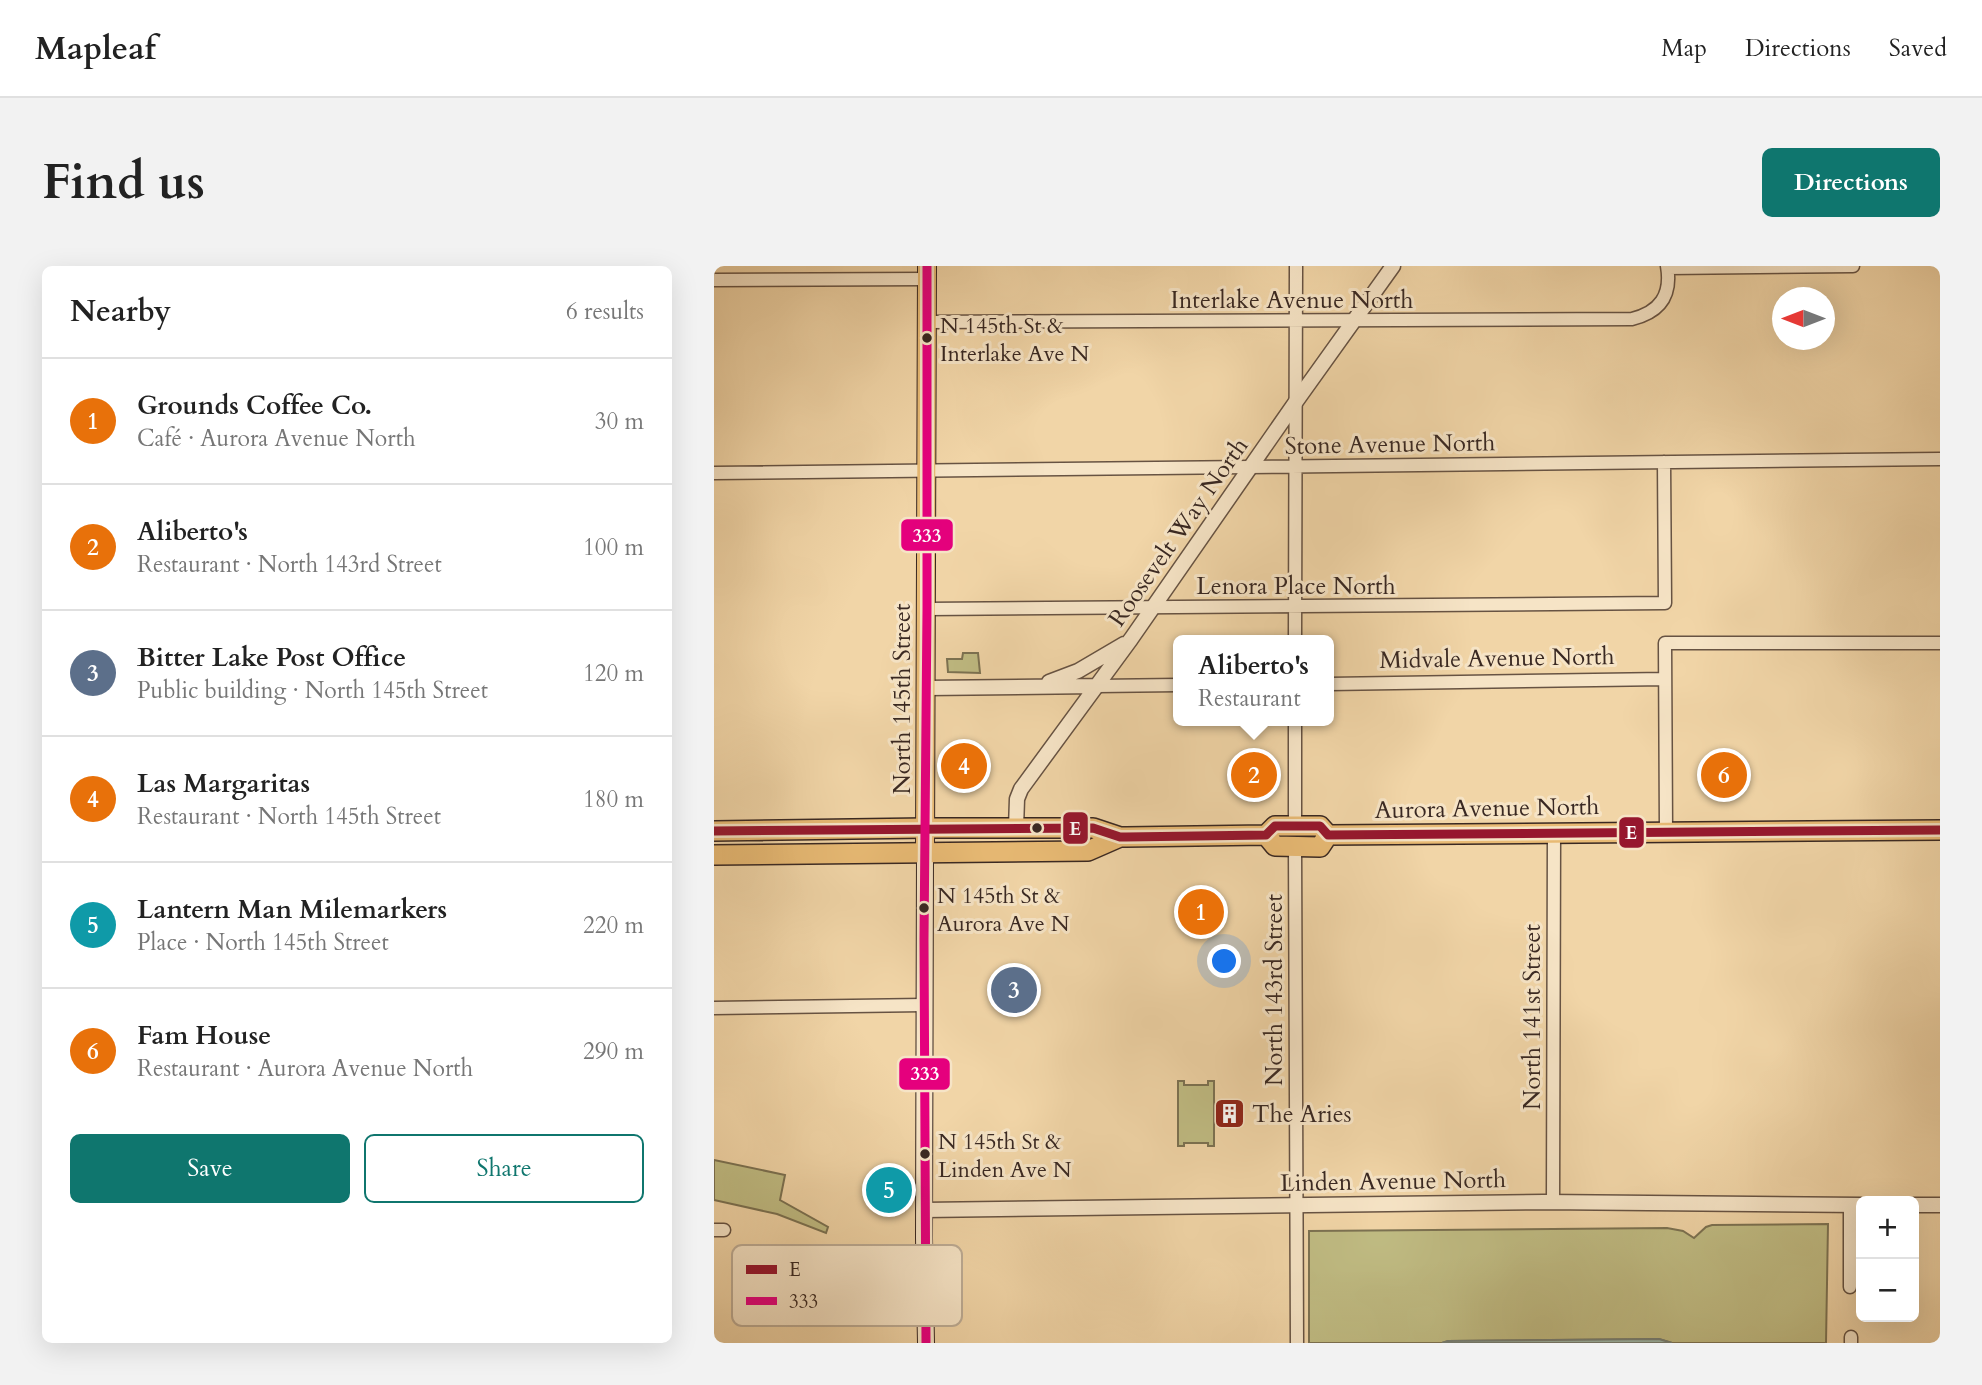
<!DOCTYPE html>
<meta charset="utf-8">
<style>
:root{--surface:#fff;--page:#f2f2f2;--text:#222;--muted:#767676;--line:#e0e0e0;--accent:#0f766e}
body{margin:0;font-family:Cardo,serif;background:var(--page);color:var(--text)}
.controls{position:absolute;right:21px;bottom:21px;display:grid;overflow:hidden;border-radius:10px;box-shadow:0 7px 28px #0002}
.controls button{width:63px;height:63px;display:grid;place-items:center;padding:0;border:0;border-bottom:2px solid var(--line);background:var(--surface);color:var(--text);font:35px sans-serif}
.compass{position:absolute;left:1058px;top:21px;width:63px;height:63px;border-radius:50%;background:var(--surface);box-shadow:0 7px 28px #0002;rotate:270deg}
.you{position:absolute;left:511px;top:696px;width:24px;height:24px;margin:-18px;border:5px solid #fff;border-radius:50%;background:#1a73e8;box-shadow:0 0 0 10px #1a73e833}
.badge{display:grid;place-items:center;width:46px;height:46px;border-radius:50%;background:var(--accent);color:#fff;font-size:23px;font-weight:700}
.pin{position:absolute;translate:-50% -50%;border:4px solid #fff;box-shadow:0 2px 7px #0006}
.popup{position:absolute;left:459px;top:369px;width:161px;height:91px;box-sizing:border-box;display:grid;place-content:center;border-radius:10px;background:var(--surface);filter:drop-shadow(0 2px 5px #0005);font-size:23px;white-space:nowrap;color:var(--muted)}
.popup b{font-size:26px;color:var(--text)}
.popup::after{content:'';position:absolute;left:50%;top:100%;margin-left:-14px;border:14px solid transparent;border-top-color:var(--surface)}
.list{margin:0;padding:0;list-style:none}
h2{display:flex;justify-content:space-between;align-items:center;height:91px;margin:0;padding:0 28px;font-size:30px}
h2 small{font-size:23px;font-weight:400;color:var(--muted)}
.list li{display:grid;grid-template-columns:46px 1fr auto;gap:21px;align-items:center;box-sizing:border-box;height:126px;padding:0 28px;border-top:2px solid var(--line)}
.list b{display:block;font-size:26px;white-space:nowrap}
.list p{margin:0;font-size:23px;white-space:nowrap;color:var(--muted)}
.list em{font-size:23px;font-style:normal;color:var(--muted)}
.actions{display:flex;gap:14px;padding:21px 28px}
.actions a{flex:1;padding:16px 0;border:2px solid var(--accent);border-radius:10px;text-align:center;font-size:24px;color:var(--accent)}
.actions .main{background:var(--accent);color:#fff}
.map{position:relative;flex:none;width:1226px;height:1077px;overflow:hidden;border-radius:10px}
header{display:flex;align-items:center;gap:42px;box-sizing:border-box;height:98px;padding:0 35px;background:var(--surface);border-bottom:2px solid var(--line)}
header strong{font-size:33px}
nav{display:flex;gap:38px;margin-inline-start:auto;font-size:24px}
.intro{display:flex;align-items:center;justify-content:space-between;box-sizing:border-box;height:168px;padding:0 42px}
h1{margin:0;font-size:49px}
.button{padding:18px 32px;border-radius:10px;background:var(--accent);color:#fff;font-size:24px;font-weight:700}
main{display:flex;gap:42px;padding:0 42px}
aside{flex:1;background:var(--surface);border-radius:10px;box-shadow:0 7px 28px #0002}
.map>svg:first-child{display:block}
</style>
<header>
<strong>Mapleaf</strong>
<nav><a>Map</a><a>Directions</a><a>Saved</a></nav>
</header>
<div class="intro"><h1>Find us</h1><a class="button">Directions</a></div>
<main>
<aside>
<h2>Nearby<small>6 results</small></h2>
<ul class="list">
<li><span class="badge" style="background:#e8710a">1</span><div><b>Grounds Coffee Co.</b><p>Café · Aurora Avenue North</p></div><em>30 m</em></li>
<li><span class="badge" style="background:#e8710a">2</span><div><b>Aliberto's</b><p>Restaurant · North 143rd Street</p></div><em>100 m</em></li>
<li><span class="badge" style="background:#5c6f8a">3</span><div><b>Bitter Lake Post Office</b><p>Public building · North 145th Street</p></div><em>120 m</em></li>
<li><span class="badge" style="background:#e8710a">4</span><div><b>Las Margaritas</b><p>Restaurant · North 145th Street</p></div><em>180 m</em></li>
<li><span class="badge" style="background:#0f9aa8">5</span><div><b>Lantern Man Milemarkers</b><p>Place · North 145th Street</p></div><em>220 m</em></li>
<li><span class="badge" style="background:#e8710a">6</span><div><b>Fam House</b><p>Restaurant · Aurora Avenue North</p></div><em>290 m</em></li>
</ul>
<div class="actions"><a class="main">Save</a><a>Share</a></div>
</aside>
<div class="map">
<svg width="1226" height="1077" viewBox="0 0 1226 1077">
<rect width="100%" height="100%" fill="#f1d5a7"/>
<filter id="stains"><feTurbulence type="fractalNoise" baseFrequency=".00286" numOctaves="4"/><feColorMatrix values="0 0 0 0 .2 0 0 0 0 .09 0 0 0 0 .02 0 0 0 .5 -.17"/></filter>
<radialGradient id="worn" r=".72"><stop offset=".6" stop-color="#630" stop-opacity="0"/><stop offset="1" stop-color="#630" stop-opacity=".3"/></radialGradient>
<path fill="#c0bc83" stroke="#7c7252" stroke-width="2" d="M 249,387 L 264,387 L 266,407 L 234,406 L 233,393 L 248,393 Z
M 464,815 L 470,815 L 470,819 L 494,819 L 494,815 L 500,815 L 500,880 L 494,880 L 494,877 L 470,877 L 470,880 L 464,880 Z
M 0,894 L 71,909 L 66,934 L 114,961 L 112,967 L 63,948 L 0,934 Z
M 1114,958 L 1112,1077 L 958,1077 L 945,1073 L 734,1075 L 728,1077 L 595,1077 L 595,965 L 953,962 L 969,965 L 980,972 L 992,961 L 998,959 Z"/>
<path fill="#9bb8ac" stroke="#747e75" stroke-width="2" d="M 945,1073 L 958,1077 L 728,1077 L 734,1075 Z"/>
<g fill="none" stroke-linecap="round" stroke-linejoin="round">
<defs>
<path id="minor" d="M 954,2 L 1139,0
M 0,14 L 213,13
M 213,56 L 918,53 C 946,46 958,29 953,0
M 0,207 L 1226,193
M 213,343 L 951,337 L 950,196
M 581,374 L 582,0
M 615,418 L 951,413
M 383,420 L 465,419
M 581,455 L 581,560
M 952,565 L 951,377 L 1226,377
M 581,581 L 583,1077
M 0,742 L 210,739
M 839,936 L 840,566
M 1136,939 L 1136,1021
M 0,964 L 10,964
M 1137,1071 L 1137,1077"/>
<path id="tertiary" d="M 335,416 L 364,405 L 410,378
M 212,422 L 383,420
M 302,562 L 303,533 L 307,523 L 417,373 L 581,137 L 679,0
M 1200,939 L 1226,939
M 210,944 L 830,936 L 1147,939"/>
<path id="secondary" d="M 211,586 L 210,972 L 212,1077"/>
<path id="primary" d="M 211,586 L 213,0"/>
<path id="trunk" d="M 0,565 L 211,562 L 379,562 L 406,571 L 412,571 L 552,569 L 561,560 L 606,560 L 614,569 L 1226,564
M 552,569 L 561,580 L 606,581 L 614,569
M 0,589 L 374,585 L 406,571"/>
</defs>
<use href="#minor" stroke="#675343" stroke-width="15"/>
<use href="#tertiary" stroke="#675343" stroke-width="17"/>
<use href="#secondary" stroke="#392822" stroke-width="18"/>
<use href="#primary" stroke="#392822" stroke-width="20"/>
<use href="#trunk" stroke="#392822" stroke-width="22"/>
<use href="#minor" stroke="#f6e4c6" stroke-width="12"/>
<use href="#tertiary" stroke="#f6e4c6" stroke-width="14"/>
<use href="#secondary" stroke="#f6e4c6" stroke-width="16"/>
<use href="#primary" stroke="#e8ba74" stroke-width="18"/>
<use href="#trunk" stroke="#e8ba74" stroke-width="19"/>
<defs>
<path id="bus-1" d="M 0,565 L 379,562 L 406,571 L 412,571 L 552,569 L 561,560 L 606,560 L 614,569 L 1226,564"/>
<path id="bus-2" d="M 212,1077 L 210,674 L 213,343 L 213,0"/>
</defs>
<use href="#bus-1" stroke="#f6e4c6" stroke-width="14"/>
<use href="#bus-2" stroke="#f6e4c6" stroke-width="14"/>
<use href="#bus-1" stroke="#96172e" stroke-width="9"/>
<use href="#bus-2" stroke="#e5007d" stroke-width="9"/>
</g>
<defs>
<symbol id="building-square" viewBox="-11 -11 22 22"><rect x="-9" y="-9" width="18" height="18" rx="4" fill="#8f2418" stroke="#f6e4c6"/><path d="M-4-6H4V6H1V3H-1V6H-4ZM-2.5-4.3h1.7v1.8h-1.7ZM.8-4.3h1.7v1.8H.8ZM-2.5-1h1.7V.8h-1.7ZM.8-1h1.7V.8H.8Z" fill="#fff"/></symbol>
</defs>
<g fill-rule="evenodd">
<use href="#building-square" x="498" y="830" width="35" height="35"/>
</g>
<g fill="#392822" stroke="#f6e4c6" stroke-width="2.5">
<circle cx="213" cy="72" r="6"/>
<circle cx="323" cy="562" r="6"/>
<circle cx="210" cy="642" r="6"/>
<circle cx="211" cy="888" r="6"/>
</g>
<g text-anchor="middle" stroke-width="6" stroke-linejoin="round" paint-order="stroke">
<g font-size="22" fill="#392822" stroke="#f6e4c6" text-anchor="start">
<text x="226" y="67">N 145th St &amp;<tspan x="226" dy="28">Interlake Ave N</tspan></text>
<text x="223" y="637">N 145th St &amp;<tspan x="223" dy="28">Aurora Ave N</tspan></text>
<text x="224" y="883">N 145th St &amp;<tspan x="224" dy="28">Linden Ave N</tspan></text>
</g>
<g font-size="24" fill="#392822" stroke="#f6e4c6">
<text x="578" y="42">Interlake Avenue North</text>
<text transform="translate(676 178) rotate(-1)" y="8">Stone Avenue North</text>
<text transform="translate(464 266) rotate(-55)" y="8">Roosevelt Way North</text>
<text x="582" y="328">Lenora Place North</text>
<text transform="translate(783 392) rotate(-1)" y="8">Midvale Avenue North</text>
<text transform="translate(188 433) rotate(-90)" y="8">North 145th Street</text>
<text transform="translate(773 542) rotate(-1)" y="8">Aurora Avenue North</text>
<text transform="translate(560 724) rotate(-90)" y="8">North 143rd Street</text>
<text transform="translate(818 751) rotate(-90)" y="8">North 141st Street</text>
<text transform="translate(679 915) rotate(-1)" y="8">Linden Avenue North</text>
</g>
<g font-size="24" fill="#392822" stroke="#f6e4c6" text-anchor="start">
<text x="538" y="856">The Aries</text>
</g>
</g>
<rect x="18" y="979" width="230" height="81" rx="10" fill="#f6e4c6" stroke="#bdac95" stroke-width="2"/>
<rect x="32" y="999" width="31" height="9" fill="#96172e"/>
<rect x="32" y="1031" width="31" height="8" fill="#e5007d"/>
<g font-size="19" fill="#392822">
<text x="75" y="1010">E</text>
<text x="75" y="1042">333</text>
</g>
<g stroke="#f6e4c6" stroke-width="2.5">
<rect x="186" y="252" width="54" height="34" rx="7" fill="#e5007d"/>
<rect x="348" y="545" width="27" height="34" rx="7" fill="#96172e"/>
<rect x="904" y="550" width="27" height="33" rx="7" fill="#96172e"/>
<rect x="184" y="791" width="53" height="34" rx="7" fill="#e5007d"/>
</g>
<g font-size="19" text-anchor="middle" font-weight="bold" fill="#fff">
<text x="213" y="276">333</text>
<text x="361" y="569">E</text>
<text x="917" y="573">E</text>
<text x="211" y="814">333</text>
</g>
<rect width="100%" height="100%" filter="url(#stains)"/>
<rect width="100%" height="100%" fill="url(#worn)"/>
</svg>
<div class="controls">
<button>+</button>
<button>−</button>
</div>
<svg class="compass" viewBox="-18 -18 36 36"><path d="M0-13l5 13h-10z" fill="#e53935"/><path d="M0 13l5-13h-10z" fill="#767676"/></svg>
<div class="you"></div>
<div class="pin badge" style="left:487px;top:646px;background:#e8710a">1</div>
<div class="pin badge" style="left:540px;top:509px;background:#e8710a">2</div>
<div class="popup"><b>Aliberto's</b>Restaurant</div>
<div class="pin badge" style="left:300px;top:724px;background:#5c6f8a">3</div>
<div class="pin badge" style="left:250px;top:500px;background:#e8710a">4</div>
<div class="pin badge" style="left:175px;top:924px;background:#0f9aa8">5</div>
<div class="pin badge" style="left:1010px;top:509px;background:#e8710a">6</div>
</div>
</main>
